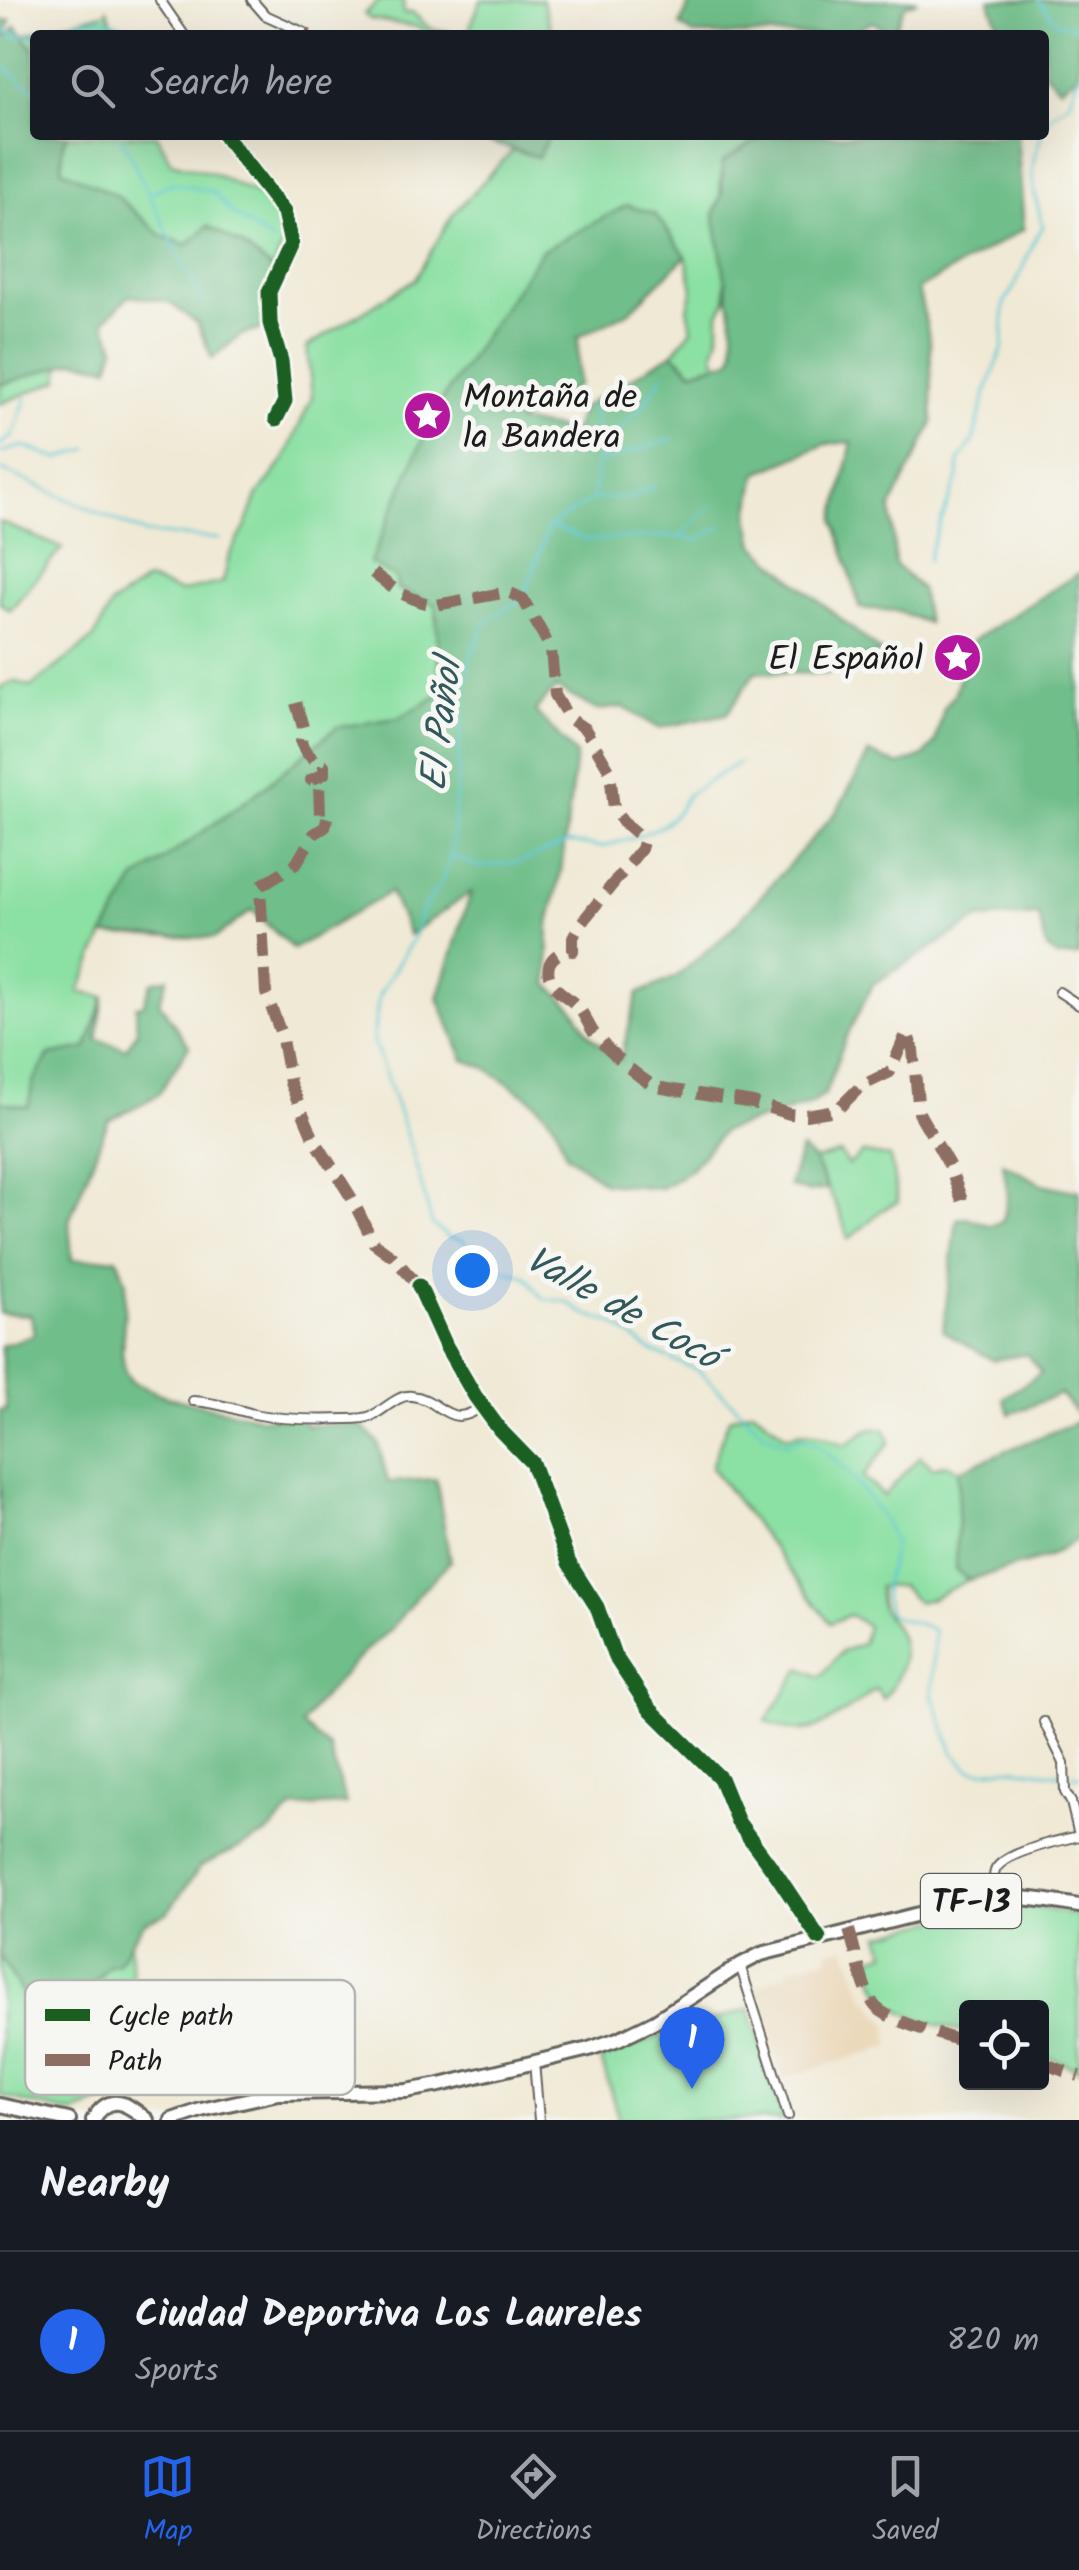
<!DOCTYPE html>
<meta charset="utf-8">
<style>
:root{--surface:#171b24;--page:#20242c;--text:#f1f3f6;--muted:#9ea1a6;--line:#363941;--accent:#2563eb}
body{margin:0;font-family:Kalam,sans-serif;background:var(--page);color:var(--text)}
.controls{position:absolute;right:30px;bottom:30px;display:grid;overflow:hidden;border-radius:10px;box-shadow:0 10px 40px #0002}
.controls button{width:90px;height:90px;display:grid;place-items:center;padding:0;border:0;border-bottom:2px solid var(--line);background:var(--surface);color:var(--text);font:50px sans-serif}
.you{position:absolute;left:472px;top:1270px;width:35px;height:35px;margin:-25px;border:8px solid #fff;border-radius:50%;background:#1a73e8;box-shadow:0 0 0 15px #1a73e833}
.badge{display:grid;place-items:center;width:65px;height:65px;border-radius:50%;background:var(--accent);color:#fff;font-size:32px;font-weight:700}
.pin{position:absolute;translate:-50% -82px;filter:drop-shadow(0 2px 5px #0008)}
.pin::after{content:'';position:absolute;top:52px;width:35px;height:30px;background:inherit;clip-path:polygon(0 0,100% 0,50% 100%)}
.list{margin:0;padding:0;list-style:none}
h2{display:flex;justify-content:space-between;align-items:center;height:130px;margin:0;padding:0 40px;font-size:42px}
h2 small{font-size:32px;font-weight:400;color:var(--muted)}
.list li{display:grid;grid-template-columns:65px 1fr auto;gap:30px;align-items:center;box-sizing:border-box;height:180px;padding:0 40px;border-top:2px solid var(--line)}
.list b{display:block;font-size:38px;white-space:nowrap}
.list p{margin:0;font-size:32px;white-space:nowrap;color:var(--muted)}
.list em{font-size:32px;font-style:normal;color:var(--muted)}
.icon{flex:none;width:55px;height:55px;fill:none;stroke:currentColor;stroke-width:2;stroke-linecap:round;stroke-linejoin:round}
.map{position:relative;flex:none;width:1079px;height:2120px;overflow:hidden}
.search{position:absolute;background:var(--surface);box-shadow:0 10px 40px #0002;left:30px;right:30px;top:30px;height:110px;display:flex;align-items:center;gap:25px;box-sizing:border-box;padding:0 35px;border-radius:10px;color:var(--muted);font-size:38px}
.sheet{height:310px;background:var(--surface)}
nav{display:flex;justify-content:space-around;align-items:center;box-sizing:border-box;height:140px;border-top:2px solid var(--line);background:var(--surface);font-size:28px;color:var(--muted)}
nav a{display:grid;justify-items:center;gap:5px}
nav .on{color:var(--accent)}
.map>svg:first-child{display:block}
</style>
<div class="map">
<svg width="1079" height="2120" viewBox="0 0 1079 2120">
<rect width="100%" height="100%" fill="#f6f6f2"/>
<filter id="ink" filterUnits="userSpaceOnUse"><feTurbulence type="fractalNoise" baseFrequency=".01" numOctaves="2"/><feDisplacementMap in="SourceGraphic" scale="20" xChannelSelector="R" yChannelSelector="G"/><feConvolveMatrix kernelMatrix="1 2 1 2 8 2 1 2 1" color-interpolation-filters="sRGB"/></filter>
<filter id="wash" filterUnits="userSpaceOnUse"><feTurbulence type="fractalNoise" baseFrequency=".0048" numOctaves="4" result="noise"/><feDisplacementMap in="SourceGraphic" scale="40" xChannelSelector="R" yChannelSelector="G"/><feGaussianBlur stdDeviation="2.25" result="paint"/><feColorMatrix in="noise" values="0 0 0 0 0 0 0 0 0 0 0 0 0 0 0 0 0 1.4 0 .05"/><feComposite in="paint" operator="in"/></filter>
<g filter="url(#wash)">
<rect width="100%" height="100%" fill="#f0e9d5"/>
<path fill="#ebd8ba" d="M 846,1947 L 864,1995 L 888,2024 L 890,2046 L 783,2078 L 756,1987 L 789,1972 L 789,1968 L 829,1958 L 828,1951 Z"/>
<path fill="#8be0a3" stroke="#547e60" stroke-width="2.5" d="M 380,0 L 403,0 L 404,14 L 412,12 L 429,28 L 450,32 L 453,35 L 428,35 L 418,27 L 370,19 L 364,14 Z
M 481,0 L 542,0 L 553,35 L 460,35 L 457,33 L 468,32 Z
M 107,8 L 113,25 L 131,35 L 35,35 L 35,52 L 23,35 L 107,12 Z
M 67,135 L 157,135 L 171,162 L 212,173 L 257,194 L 278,216 L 285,239 L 273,270 L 243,246 L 208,226 L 187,245 L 162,236 L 117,196 L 62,169 L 63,143 Z
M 549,135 L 765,135 L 722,162 L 720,198 L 714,214 L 725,272 L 726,301 L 719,313 L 719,335 L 714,354 L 718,364 L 692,371 L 673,353 L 692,329 L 688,308 L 693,289 L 686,256 L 655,214 L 371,563 L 396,578 L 397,589 L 436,605 L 440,695 L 398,718 L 337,728 L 253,796 L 136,880 L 104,935 L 79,992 L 104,997 L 87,1048 L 33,1082 L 29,1108 L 0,1102 L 0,687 L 15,681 L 31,687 L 94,638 L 111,605 L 147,580 L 181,592 L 223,582 L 229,556 L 246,526 L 257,496 L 284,460 L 312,397 L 307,347 L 415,279 L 453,214 L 513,150 L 538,157 Z
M 61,365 L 59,380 L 0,404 L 0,385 Z
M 0,522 L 62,548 L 10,610 L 0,603 Z
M 840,1153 L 848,1165 L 863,1153 L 890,1157 L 898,1202 C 873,1211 869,1226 848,1239 L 841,1216 L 814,1160 Z
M 753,1410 L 787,1436 C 810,1428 824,1435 845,1445 L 867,1430 L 885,1428 L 890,1442 L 863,1477 L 884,1496 L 920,1456 L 933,1468 L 946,1464 L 959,1470 L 956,1570 L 968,1580 L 930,1599 L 917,1602 L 901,1586 L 879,1587 C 879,1616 886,1609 897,1630 C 910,1653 899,1681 883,1699 L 876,1689 C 859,1702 826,1728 806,1730 C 792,1732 778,1726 766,1721 L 801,1668 L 820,1677 L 842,1651 L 862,1644 L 867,1626 L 850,1615 L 830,1623 L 711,1467 L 729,1418 Z
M 1027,1906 L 1079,1915 L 1079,2070 L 1042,2055 L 1042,2008 L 966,2008 L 966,2033 C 943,2026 899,2017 883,1997 C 876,1987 872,1969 868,1958 L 886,1953 L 880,1935 L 963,1913 Z
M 130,1943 L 138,2103 L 115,2095 L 73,2114 L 0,2096 L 0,1956 L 23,1995 L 90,1989 L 108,1965 L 116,1964 Z
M 750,2009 L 783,2120 L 619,2120 L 601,2059 L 656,2037 Z"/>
<path fill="#70be89" stroke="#466d52" stroke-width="2.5" d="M 691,0 L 918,0 L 904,7 L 895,29 L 891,32 L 872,22 L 846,35 L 694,35 L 680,26 Z
M 989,0 L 1079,0 L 1079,73 L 1060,88 L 1044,72 L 1044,35 L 1006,35 L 1001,31 Z
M 11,20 L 5,35 L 9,35 L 16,26 L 35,52 L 35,135 L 67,135 L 63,143 L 62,169 L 117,196 L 162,236 L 187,245 L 208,226 L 243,246 L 273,270 L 262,329 L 241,335 L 212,358 L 197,323 L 167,301 L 129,296 L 104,321 L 115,347 L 109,367 L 75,361 L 0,385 L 0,21 Z
M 466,135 L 549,135 L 538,157 Z
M 765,135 L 1017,135 L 1024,229 L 918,289 L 930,341 L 933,423 L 891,507 L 895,565 L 921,589 L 927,623 L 897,611 L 860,608 L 835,520 L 852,442 L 826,444 L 757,473 L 749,516 L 755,545 L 796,582 L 882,653 L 851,660 L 826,674 L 755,672 L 727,714 L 659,728 L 623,707 L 597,710 L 556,688 L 535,711 L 576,755 L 561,871 L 549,924 L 548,984 L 573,1008 L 591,1037 L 620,1060 L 638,994 L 676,977 L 728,933 L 837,811 L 869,753 L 899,765 L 924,756 L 935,742 L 944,708 L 954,695 L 972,641 L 1079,573 L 1079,956 L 1057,957 L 1047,948 L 1038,915 L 979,919 L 873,984 L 846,1037 L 825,1094 L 811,1104 L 723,1131 L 690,1170 L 661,1188 L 604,1183 L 566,1154 L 555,1124 L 535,1102 L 486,1068 L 464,1060 L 438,998 L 471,892 L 409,935 L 390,892 L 293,949 L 252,910 L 215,938 L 104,935 L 135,880 L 253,796 L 337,727 L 398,718 L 440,695 L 436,605 L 397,588 L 396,578 L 370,563 L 435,410 L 541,251 L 627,205 L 655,214 L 686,256 L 630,311 L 578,337 L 578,385 L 518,422 L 574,431 L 581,408 L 673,353 L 692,371 L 730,360 L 734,352 L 734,329 L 714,214 L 722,194 L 722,162 Z
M 168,978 L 159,1002 L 189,1046 L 158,1095 L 108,1121 L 69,1221 L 72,1260 L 117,1258 L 126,1282 L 122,1352 L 125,1372 L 132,1382 L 167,1397 L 261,1418 L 300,1418 L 306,1425 L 360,1425 L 378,1442 L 388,1482 L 436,1479 L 450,1561 L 416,1597 L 391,1629 L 367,1649 L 315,1706 L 302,1725 L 329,1748 L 346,1804 L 293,1808 L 266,1835 L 201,1866 L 167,1913 L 144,1923 L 116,1964 L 108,1965 L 90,1989 L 50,2007 L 37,2007 L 23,1995 L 0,1955 L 0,1410 L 6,1410 L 1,1346 L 34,1335 L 31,1315 L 0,1313 L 0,1102 L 28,1107 L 33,1082 L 49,1055 L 87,1048 L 104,997 L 97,1039 L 126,1049 L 137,1032 L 136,1006 L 143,1005 L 152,982 Z
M 801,1149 L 814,1160 L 827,1189 L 808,1192 L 789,1186 Z
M 1003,1163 L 1042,1184 L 1074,1191 L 1079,1190 L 1079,1416 L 1060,1394 L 1010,1414 L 1003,1398 L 1041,1373 L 1027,1354 L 993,1360 L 943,1331 L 957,1219 L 969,1218 L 991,1226 L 1003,1221 L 1008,1196 Z
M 1079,1421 L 1079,1538 L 1046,1558 L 968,1580 L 956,1570 L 959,1470 Z"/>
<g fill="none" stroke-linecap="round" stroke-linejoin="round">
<path stroke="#5bc7d3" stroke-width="2.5" d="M 1038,0 L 1056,22 L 1079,28
M 0,29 L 16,36 L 35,36
M 38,35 C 80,20 96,7 138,35
M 0,58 L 1,62 L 21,81 L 35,89
M 1044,124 L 1052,114 L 1069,102 L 1079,73
M 120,135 L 181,260 L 205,304
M 151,193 L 172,183 L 213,192 L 232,213 L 273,242
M 592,404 L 600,446
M 0,445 L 13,435 L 26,398
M 0,453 L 23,446 L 58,459 L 88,449
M 599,462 L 673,439
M 0,469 L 144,533 L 219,539
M 594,499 L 631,497 L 654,486
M 550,526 L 587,540 L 672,536 L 697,540 L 722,526
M 681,536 L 711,505
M 928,561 L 931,547 L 958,478 L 959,462 L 973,441 L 986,392 L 1003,347 L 1004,303 L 1013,290 L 1035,239 L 1043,227 C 1034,189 1025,173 1042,135
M 740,762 L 688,794 L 677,812 L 662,826 L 639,836 L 602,847 L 569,843 L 519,862 L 480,867 L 451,856 L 442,881 L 421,912 L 414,937 L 379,995 L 373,1039 L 412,1151 L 432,1224 L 448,1237 L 463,1240 L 484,1263 L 527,1277 L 542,1298 L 567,1302 L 583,1313 L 613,1323 L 651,1351 L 698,1370 L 763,1432 L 785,1443 C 792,1441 800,1437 807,1439 C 829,1444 893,1523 894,1545 C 894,1560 884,1576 884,1591 C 884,1598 887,1607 889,1614 C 906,1624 918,1620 934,1631 L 932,1694 L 953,1752 L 969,1769 L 981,1771 L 1011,1768 L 1079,1776
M 451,855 L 465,679 L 473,650 L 488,619 L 523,599 L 549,526 L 593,499 L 600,449 L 647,401 L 663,374"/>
</g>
</g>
<g filter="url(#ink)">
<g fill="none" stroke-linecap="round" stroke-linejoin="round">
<defs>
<path id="minor" d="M 160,0 L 184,35
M 252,0 L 265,15 L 305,33
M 224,135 L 284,212 L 291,244 L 269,292 L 270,323 L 281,361 L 285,401 L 276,419
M 1059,992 L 1079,1005
M 419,1286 L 446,1346 L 475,1396 L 500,1430 L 532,1463 L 569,1563 L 597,1607 L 614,1655 L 649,1708 L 720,1778 L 738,1822 L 777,1875 L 819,1938
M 193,1401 C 217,1402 232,1409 254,1414 C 283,1420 318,1420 348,1419 C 355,1419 364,1419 371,1416 C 384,1411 397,1394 412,1396 C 441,1399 449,1432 482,1406
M 1044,1722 L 1064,1763 L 1065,1792 L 1071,1802 L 1079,1835
M 996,1897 C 995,1889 992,1878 995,1871 C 1001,1853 1061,1840 1079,1836
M 740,1965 L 788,2116
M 534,2062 L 539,2120"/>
<path id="primary" d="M 0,2105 L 69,2120
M 93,2120 C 110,2091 128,2104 147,2120
M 172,2120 L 201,2110 L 278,2093 L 406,2091 L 440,2085 L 589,2049 L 618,2039 L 655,2021 L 740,1965 L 761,1954 L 970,1901 C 1010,1894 1039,1899 1079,1906"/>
</defs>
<use href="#minor" stroke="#66645d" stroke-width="12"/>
<use href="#primary" stroke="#66645d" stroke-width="18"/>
<use href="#minor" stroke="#fff" stroke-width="8"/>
<use href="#primary" stroke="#fff" stroke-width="12"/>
<path stroke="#8d6e63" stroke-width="12" stroke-dasharray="25 12" stroke-linecap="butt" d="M 305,33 L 309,35
M 373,573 L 398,592 L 421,602 L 436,605 L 508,592 L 523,599 L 551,649 L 555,695 L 569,718 L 585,729 L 610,771 L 614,810 L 623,822 L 639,836 L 643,842 L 641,849 L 579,926 L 573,937 L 573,951 C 557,949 542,964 551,981 C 556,992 571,999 579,1008 C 586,1017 589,1027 596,1036 C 606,1049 641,1080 656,1087 L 753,1103 L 790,1114 L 806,1115 L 830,1111 L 841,1106 L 861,1086 L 890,1072 L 907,1032 L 913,1050 L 919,1113 L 949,1165 L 963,1203
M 296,703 L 303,727 L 301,743 L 306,752 L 316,762 L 324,765 L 324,774 L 311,780 L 319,784 L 320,816 L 328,816 L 325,827 L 314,834 L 296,864 L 260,886 L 266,993 L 281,1034 L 290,1083 L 313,1137 L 351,1197 L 374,1243 L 392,1256 L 419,1286
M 849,1930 C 856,1951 862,1991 876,2007 C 892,2023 944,2035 966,2043
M 1042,2063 L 1079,2076"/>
<defs>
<path id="cycleway" d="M 224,135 L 284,212 L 291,244 L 269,292 L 270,323 L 281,361 L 285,401 L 276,419
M 419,1286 L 446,1346 L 475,1396 L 500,1430 L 532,1463 L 569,1563 L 597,1607 L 614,1655 L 649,1708 L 720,1778 L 738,1822 L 777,1875 L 819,1938"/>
</defs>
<use href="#cycleway" stroke="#f6f6f2" stroke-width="21"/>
<use href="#cycleway" stroke="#1b5e20" stroke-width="15"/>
</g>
</g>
<defs>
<symbol id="sight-disc" viewBox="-11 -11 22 22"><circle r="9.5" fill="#b5179e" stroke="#f6f6f2"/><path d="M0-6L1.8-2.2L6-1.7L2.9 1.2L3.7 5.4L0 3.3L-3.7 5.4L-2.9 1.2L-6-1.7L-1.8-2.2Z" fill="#fff"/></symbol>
</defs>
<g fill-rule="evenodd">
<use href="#sight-disc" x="400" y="388" width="55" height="55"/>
<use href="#sight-disc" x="930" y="630" width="55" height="55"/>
</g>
<g text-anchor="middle" stroke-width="10" stroke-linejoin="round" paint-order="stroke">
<rect fill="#f6f6f2" stroke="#5d5d5c" stroke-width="2.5" x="921" y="1874" width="100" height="54" rx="8"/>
<g font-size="32" font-weight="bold" fill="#1c1c1c">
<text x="971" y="1912">TF-13</text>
</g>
<g font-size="35" fill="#1c1c1c" stroke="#f6f6f2" text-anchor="start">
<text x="463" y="408">Montaña de<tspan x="463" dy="40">la Bandera</tspan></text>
<text x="923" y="670" text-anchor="end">El Español</text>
</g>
<g font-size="38" font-style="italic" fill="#32585c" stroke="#f6f6f2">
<text transform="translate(440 725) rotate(-83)" y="13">El Pañol</text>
<text transform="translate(623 1307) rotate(29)" y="13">Valle de Cocó</text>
</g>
</g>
<rect x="25" y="1980" width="330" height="115" rx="15" fill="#f6f6f2" stroke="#b5b5b2" stroke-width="2.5"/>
<rect x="45" y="2009" width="45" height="12" fill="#1b5e20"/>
<rect x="45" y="2054" width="45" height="12" fill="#8d6e63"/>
<g font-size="28" fill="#1c1c1c">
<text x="108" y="2025">Cycle path</text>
<text x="108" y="2070">Path</text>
</g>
</svg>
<div class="controls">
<button><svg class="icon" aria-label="locate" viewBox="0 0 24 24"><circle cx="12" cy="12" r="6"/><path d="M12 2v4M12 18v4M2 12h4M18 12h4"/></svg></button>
</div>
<div class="you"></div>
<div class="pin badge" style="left:692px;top:2089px">1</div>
<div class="search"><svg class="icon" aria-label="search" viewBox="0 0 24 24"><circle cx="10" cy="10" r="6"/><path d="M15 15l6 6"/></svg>Search here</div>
</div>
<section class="sheet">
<h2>Nearby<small></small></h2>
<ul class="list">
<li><span class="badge">1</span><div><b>Ciudad Deportiva Los Laureles</b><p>Sports</p></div><em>820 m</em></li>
</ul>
</section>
<nav>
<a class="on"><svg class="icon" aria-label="map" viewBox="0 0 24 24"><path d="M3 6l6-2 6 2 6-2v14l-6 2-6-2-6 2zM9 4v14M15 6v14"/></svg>Map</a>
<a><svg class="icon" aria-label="directions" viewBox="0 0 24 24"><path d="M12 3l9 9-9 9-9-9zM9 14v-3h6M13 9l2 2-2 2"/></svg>Directions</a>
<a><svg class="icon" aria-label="saved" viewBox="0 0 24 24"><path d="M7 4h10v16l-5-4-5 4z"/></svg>Saved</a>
</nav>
